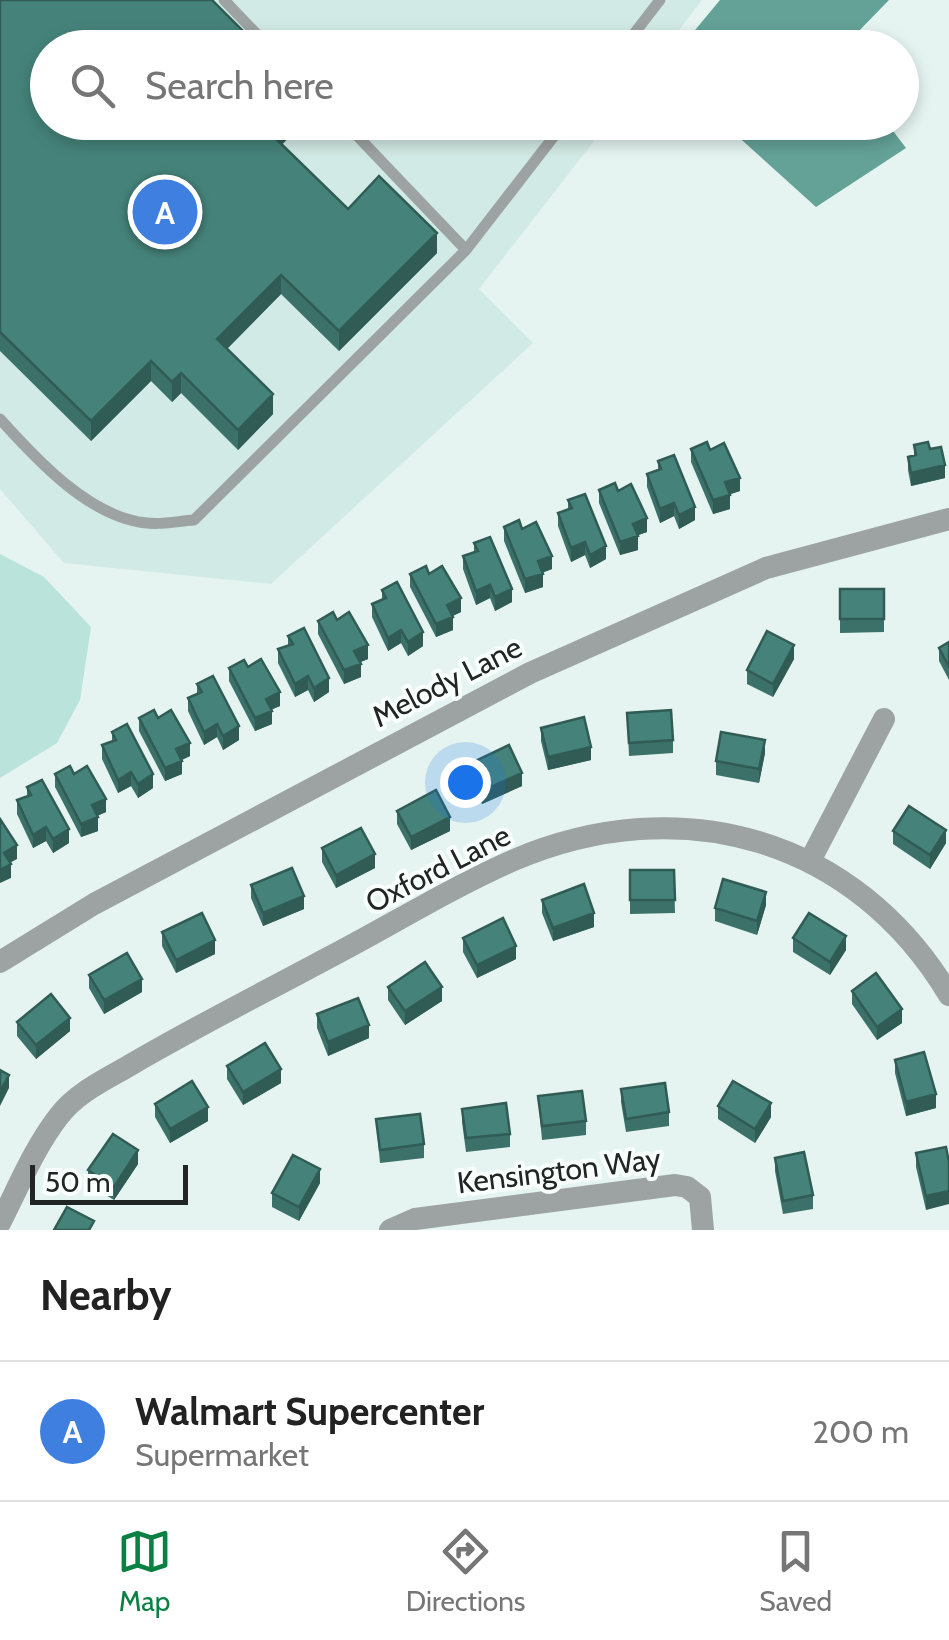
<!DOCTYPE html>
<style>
:root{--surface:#fff;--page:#f2f2f2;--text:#222;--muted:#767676;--line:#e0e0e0;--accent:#0b8043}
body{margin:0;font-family:Cabin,sans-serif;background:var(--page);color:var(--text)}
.scale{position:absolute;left:30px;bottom:25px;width:158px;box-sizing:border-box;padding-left:10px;border:5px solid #212625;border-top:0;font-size:28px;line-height:35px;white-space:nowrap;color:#212625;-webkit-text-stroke:8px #f9fffd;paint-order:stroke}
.you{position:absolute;left:465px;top:782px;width:35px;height:35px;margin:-25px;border:8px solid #fff;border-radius:50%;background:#1a73e8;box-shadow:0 0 0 15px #1a73e833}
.badge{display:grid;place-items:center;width:65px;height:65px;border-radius:50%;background:var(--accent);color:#fff;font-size:32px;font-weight:700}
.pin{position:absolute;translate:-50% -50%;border:5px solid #fff;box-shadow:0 2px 10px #0006}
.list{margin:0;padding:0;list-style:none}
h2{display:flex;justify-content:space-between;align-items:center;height:130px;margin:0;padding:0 40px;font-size:42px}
h2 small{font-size:32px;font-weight:400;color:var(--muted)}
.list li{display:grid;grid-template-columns:65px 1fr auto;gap:30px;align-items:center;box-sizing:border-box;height:140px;padding:0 40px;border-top:2px solid var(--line)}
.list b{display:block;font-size:38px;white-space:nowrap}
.list p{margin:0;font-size:32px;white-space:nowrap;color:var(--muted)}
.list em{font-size:32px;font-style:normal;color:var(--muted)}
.icon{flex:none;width:55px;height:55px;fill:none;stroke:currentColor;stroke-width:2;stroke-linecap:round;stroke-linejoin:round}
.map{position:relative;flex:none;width:949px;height:1230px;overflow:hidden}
.search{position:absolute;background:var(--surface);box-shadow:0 5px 15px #0003;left:30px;right:30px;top:30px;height:110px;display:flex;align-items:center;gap:25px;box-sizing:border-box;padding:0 35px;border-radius:55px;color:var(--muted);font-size:38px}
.sheet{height:270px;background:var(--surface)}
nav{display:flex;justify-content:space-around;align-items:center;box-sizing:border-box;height:140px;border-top:2px solid var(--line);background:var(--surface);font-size:28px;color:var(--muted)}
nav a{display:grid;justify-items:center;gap:5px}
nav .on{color:var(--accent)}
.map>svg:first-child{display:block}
</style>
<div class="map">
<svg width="949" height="1230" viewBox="0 0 949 1230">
<rect width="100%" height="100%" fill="#e5f4f1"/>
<path fill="#d2eae5" d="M 0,0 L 702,0 L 666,47 L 48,48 L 48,122 L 608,123 L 479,289 L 533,343 L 271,584 L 64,563 L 0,489 Z"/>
<path fill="#bae3db" d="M 0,554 L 44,577 L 91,627 L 80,700 L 57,743 L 0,778 Z"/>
<path fill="#64a298" d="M 720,0 L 889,0 L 853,37 L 852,47 L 681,47 Z
M 723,123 L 887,123 L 906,148 L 816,207 Z"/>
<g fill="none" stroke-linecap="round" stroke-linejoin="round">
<path stroke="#9da3a2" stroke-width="11" d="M 224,0 L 270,48
M 623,48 L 660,0
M 344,122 L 466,250
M 0,419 C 36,459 90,518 147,523 C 162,525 179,521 194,520 L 466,250 L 565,122"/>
<path stroke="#9da3a2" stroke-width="22" d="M 811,859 L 884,719
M 0,962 L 94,904 L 530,673 L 766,568 L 949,519
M 0,1223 C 18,1188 34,1148 59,1116 C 77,1092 107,1079 132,1064 C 195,1027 261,994 326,959 C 388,927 450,888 514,860 C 681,789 855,838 949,995
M 390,1230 L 415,1219 L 675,1185 L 687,1187 L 700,1197 L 703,1230"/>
</g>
<path fill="#3b7169" d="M 0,0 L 282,145 L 348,209 L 437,253 L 339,351 L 281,294 L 227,349 L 273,414 L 238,450 L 181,393 L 172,402 L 151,381 L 91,441 L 0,351 Z
M 914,445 L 930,449 L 945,478 L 911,486 L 908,470 L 908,457 L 914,455 Z
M 691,449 L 740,491 L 730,494 L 730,509 L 713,514 L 691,462 Z
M 658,461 L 695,520 L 679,529 L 674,516 L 660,523 L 647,487 L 647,474 L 658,470 Z
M 599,490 L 618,491 L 647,532 L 638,535 L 638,550 L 620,555 L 599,503 Z
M 568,500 L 606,559 L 590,568 L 585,555 L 571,562 L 558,526 L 558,513 L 568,509 Z
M 504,527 L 552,569 L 542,573 L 543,587 L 525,593 L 504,541 Z
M 474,543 L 512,602 L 495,611 L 490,598 L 476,605 L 463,569 L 463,556 L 474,552 Z
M 410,574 L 429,574 L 461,612 L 453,616 L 453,630 L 436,637 L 410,587 Z
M 840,589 L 884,589 L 884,632 L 840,633 Z
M 382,590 L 423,646 L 408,656 L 401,643 L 388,651 L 372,617 L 372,604 L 382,599 Z
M 337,620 L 368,659 L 360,662 L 361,677 L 344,684 L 318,634 L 318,621 Z
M 288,636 L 329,692 L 314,702 L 308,690 L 295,697 L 278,663 L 278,649 L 288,645 Z
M 949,642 L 949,680 L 939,661 L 939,648 Z
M 794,659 L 773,697 L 747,684 L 747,670 Z
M 248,667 L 280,706 L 272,709 L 272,724 L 255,731 L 229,681 L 229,668 Z
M 197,684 L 239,740 L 223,750 L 217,737 L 204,745 L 188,711 L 188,698 L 197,694 Z
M 627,713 L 673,740 L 673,753 L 629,756 Z
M 139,718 L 158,718 L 190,756 L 182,760 L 182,774 L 165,781 L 139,731 Z
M 541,728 L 591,760 L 548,770 L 541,741 Z
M 112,732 L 153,788 L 138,798 L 131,786 L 118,793 L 102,759 L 102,745 L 112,742 Z
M 765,753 L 759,783 L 716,775 L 716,761 Z
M 469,764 L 522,786 L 482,804 L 469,777 Z
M 55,774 L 74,774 L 106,812 L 97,816 L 98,831 L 81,837 L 55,787 Z
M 27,787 L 69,843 L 53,853 L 46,841 L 33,848 L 17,814 L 17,800 L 27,796 Z
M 397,811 L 450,831 L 411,850 L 397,824 Z
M 893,831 L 946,843 L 930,869 L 893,844 Z
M 322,848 L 375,868 L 336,888 L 322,862 Z
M 630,870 L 674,870 L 675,913 L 630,914 Z
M 251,885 L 304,909 L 263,926 L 251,898 Z
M 542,900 L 594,927 L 553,941 L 542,913 Z
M 766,905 L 757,935 L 715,921 L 715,908 Z
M 162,932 L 215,954 L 176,973 L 162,946 Z
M 463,938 L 516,959 L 477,978 L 463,952 Z
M 793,938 L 846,950 L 830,975 L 793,952 Z
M 89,975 L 142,992 L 104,1014 L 89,988 Z
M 388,987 L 442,1001 L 405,1025 L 388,1000 Z
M 852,991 L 902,1023 L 877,1040 L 852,1004 Z
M 317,1014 L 369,1038 L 328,1056 L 317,1028 Z
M 17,1022 L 70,1031 L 36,1059 L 17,1036 Z
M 895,1060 L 936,1108 L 906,1116 L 895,1073 Z
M 227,1066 L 281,1083 L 243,1105 L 227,1079 Z
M 621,1089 L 669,1112 L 669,1126 L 626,1132 L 621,1102 Z
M 538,1096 L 586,1121 L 586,1135 L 542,1140 Z
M 155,1104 L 208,1121 L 170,1143 L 155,1117 Z
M 718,1106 L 771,1117 L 755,1143 L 718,1119 Z
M 462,1109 L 510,1134 L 510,1147 L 466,1152 L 462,1122 Z
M 376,1119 L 424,1144 L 424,1158 L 380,1163 Z
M 946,1147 L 926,1210 L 916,1167 L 916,1153 Z
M 775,1158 L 813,1195 L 813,1209 L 783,1214 L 775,1171 Z
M 138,1164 L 114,1200 L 88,1184 L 88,1170 Z
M 320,1183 L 299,1221 L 272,1207 L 272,1193 Z"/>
<path fill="#305c55" d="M 284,122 L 304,122 L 272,155 L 272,135 Z
M 437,233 L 437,253 L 339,351 L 339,331 Z
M 281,275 L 281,294 L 217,359 L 217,339 Z
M 151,361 L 151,381 L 91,441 L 91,421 Z
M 181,373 L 181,393 L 172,402 L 172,382 Z
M 273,394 L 273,414 L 238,450 L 238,430 Z
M 945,465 L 945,478 L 911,486 L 911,473 Z
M 740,478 L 740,491 L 725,496 L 725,482 Z
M 730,495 L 730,509 L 713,514 L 713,500 Z
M 674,503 L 674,516 L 660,523 L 660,509 Z
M 695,507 L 695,520 L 679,529 L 679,515 Z
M 647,518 L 647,532 L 633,537 L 633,524 Z
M 638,536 L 638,550 L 620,555 L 620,542 Z
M 585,542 L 585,555 L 571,562 L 571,548 Z
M 606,546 L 606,559 L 590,568 L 590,555 Z
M 552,556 L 552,569 L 538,574 L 538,561 Z
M 543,574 L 543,587 L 525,593 L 525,579 Z
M 490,585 L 490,598 L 476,605 L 476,591 Z
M 512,589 L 512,602 L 495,611 L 495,597 Z
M 461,598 L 461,612 L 447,618 L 447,605 Z
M 453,617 L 453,630 L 436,637 L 436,624 Z
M 401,630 L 401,643 L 388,651 L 388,638 Z
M 423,632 L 423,646 L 408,656 L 408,642 Z
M 368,645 L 368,659 L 354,665 L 354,651 Z
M 794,645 L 794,659 L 773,697 L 773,684 Z
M 361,664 L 361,677 L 344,684 L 344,670 Z
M 308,676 L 308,690 L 295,697 L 295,684 Z
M 329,678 L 329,692 L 314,702 L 314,688 Z
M 280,692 L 280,706 L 266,712 L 266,699 Z
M 272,711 L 272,724 L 255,731 L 255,718 Z
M 217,724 L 217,737 L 204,745 L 204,732 Z
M 239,726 L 239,740 L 223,750 L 223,736 Z
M 765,740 L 765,753 L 759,783 L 759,769 Z
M 190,743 L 190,756 L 176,762 L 176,749 Z
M 591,747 L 591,760 L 548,770 L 548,757 Z
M 182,761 L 182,774 L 165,781 L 165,768 Z
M 131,772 L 131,786 L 118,793 L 118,780 Z
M 522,773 L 522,786 L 482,804 L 482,791 Z
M 153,774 L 153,788 L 138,798 L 138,784 Z
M 106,799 L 106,812 L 92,818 L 92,805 Z
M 98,817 L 98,831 L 81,837 L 81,824 Z
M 450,817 L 450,831 L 411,850 L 411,837 Z
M 46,827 L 46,841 L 33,848 L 33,835 Z
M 69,829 L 69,843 L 53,853 L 53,839 Z
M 946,830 L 946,843 L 930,869 L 930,855 Z
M 17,845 L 17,859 L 4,866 L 4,853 Z
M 375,854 L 375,868 L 336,888 L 336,875 Z
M 11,864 L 11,878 L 0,883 L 0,870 Z
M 766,892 L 766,905 L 757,935 L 757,921 Z
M 304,896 L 304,909 L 263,926 L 263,913 Z
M 594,913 L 594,927 L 553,941 L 553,928 Z
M 846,936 L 846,950 L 830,975 L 830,962 Z
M 215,940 L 215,954 L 176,973 L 176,960 Z
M 516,946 L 516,959 L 477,978 L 477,965 Z
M 142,979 L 142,992 L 104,1014 L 104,1000 Z
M 442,987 L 442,1001 L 405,1025 L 405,1011 Z
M 902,1009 L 902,1023 L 877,1040 L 877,1027 Z
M 70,1018 L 70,1031 L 36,1059 L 36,1045 Z
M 369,1025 L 369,1038 L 328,1056 L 328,1042 Z
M 281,1069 L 281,1083 L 243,1105 L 243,1092 Z
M 9,1075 L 9,1088 L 0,1106 L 0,1092 Z
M 936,1094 L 936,1108 L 906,1116 L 906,1102 Z
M 771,1103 L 771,1117 L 755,1143 L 755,1129 Z
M 208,1107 L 208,1121 L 170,1143 L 170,1129 Z
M 138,1150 L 138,1164 L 114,1200 L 114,1187 Z
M 320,1169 L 320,1183 L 299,1221 L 299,1207 Z
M 949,1191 L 949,1204 L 926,1210 L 926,1196 Z"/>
<path fill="#45837a" stroke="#305c55" stroke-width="2.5" d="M 0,0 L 212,0 L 260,48 L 48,48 L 48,122 L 284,122 L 272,135 L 348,209 L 379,176 L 437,233 L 339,331 L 281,275 L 217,339 L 273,394 L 238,430 L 181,373 L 172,382 L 151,361 L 91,421 L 0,332 Z
M 707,442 L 710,450 L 724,443 L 740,478 L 725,482 L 730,495 L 713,500 L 691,449 Z
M 928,442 L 930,449 L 941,447 L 945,465 L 911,473 L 908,457 L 916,455 L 914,445 Z
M 674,455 L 695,507 L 679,515 L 674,503 L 660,509 L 647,474 L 661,469 L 658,461 Z
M 615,483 L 618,491 L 631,484 L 647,518 L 633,524 L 638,536 L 620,542 L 599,490 Z
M 585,494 L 606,546 L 590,555 L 585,542 L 571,548 L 558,513 L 572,508 L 568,500 Z
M 519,520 L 522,529 L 536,522 L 552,556 L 538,561 L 543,574 L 525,579 L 504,527 Z
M 490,537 L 512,589 L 495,597 L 490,585 L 476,591 L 463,556 L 478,551 L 474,543 Z
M 426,566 L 429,574 L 442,566 L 461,598 L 447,605 L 453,617 L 436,624 L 410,574 Z
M 397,582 L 423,632 L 408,642 L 401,630 L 388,638 L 372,604 L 386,598 L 382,590 Z
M 840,589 L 884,589 L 884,619 L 840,619 Z
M 333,612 L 337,620 L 349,612 L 368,645 L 354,651 L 361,664 L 344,670 L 318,621 Z
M 304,628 L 329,678 L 314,688 L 308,676 L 295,684 L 278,649 L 293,644 L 288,636 Z
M 767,631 L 794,645 L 773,684 L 747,670 Z
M 949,642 L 949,667 L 939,648 Z
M 261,659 L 280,692 L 266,699 L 272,711 L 255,718 L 229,668 L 244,660 L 248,667 Z
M 213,676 L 239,726 L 223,736 L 217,724 L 204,732 L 188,698 L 202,692 L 197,684 Z
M 154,710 L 158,718 L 171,710 L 190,743 L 176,749 L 182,761 L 165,768 L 139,718 Z
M 671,710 L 673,740 L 629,743 L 627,713 Z
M 584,717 L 591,747 L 548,757 L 541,728 Z
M 127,724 L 153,774 L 138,784 L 131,772 L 118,780 L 102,745 L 116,740 L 112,732 Z
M 721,732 L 765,740 L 759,769 L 716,761 Z
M 509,745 L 522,773 L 482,791 L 469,764 Z
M 70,766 L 74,774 L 87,766 L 106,799 L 92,805 L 98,817 L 81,824 L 55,774 Z
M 42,780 L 69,829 L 53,839 L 46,827 L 33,835 L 17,800 L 31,795 L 27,787 Z
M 436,790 L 450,817 L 411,837 L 397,811 Z
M 909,806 L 946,830 L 930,855 L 893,831 Z
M 0,819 L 17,845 L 4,853 L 11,864 L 0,870 Z
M 361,828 L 375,854 L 336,875 L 322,848 Z
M 292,868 L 304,896 L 263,913 L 251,885 Z
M 630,870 L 674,870 L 675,900 L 630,900 Z
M 723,879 L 766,892 L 757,921 L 715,908 Z
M 584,884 L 594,913 L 553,928 L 542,900 Z
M 202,913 L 215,940 L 176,960 L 162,932 Z
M 809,913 L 846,936 L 830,962 L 793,938 Z
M 503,918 L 516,946 L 477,965 L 463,938 Z
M 127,953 L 142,979 L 104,1000 L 89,975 Z
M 425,962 L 442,987 L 405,1011 L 388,987 Z
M 876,973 L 902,1009 L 877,1027 L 852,991 Z
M 51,994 L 70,1018 L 36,1045 L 17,1022 Z
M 358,998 L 369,1025 L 328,1042 L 317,1014 Z
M 265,1043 L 281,1069 L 243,1092 L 227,1066 Z
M 924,1052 L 936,1094 L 906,1102 L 895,1060 Z
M 0,1070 L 9,1075 L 0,1092 Z
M 192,1081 L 208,1107 L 170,1129 L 155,1104 Z
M 733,1081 L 771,1103 L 755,1129 L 718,1106 Z
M 665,1083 L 669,1112 L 626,1119 L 621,1089 Z
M 582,1091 L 586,1121 L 542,1126 L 538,1096 Z
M 506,1103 L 510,1134 L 466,1138 L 462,1109 Z
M 420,1114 L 424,1144 L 380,1150 L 376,1119 Z
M 113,1134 L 138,1150 L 114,1187 L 88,1170 Z
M 946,1147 L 949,1162 L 949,1191 L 926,1196 L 916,1153 Z
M 804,1152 L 813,1195 L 783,1201 L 775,1158 Z
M 293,1155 L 320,1169 L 299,1207 L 272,1193 Z
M 67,1207 L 94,1221 L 89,1230 L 54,1230 Z"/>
<g text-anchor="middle" stroke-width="8" stroke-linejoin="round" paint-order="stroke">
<g font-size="30" fill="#212625" stroke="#f9fffd">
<text transform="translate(447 682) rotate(-27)" y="10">Melody Lane</text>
<text transform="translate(438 869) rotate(-27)" y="10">Oxford Lane</text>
<text transform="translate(559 1171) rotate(-7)" y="10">Kensington Way</text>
</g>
</g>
</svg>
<div class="scale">50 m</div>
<div class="you"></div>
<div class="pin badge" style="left:165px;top:212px;background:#3f7fe0">A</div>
<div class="search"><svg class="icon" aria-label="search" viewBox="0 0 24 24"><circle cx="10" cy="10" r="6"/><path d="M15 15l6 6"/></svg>Search here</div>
</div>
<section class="sheet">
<h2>Nearby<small></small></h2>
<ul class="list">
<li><span class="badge" style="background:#3f7fe0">A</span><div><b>Walmart Supercenter</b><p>Supermarket</p></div><em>200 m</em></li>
</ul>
</section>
<nav>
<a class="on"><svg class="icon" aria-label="map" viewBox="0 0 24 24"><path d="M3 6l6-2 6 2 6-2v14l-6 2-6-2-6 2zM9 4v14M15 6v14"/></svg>Map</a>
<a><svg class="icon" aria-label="directions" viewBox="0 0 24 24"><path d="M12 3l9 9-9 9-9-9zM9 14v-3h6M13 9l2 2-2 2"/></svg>Directions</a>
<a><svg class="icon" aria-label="saved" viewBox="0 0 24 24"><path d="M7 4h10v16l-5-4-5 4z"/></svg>Saved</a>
</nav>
